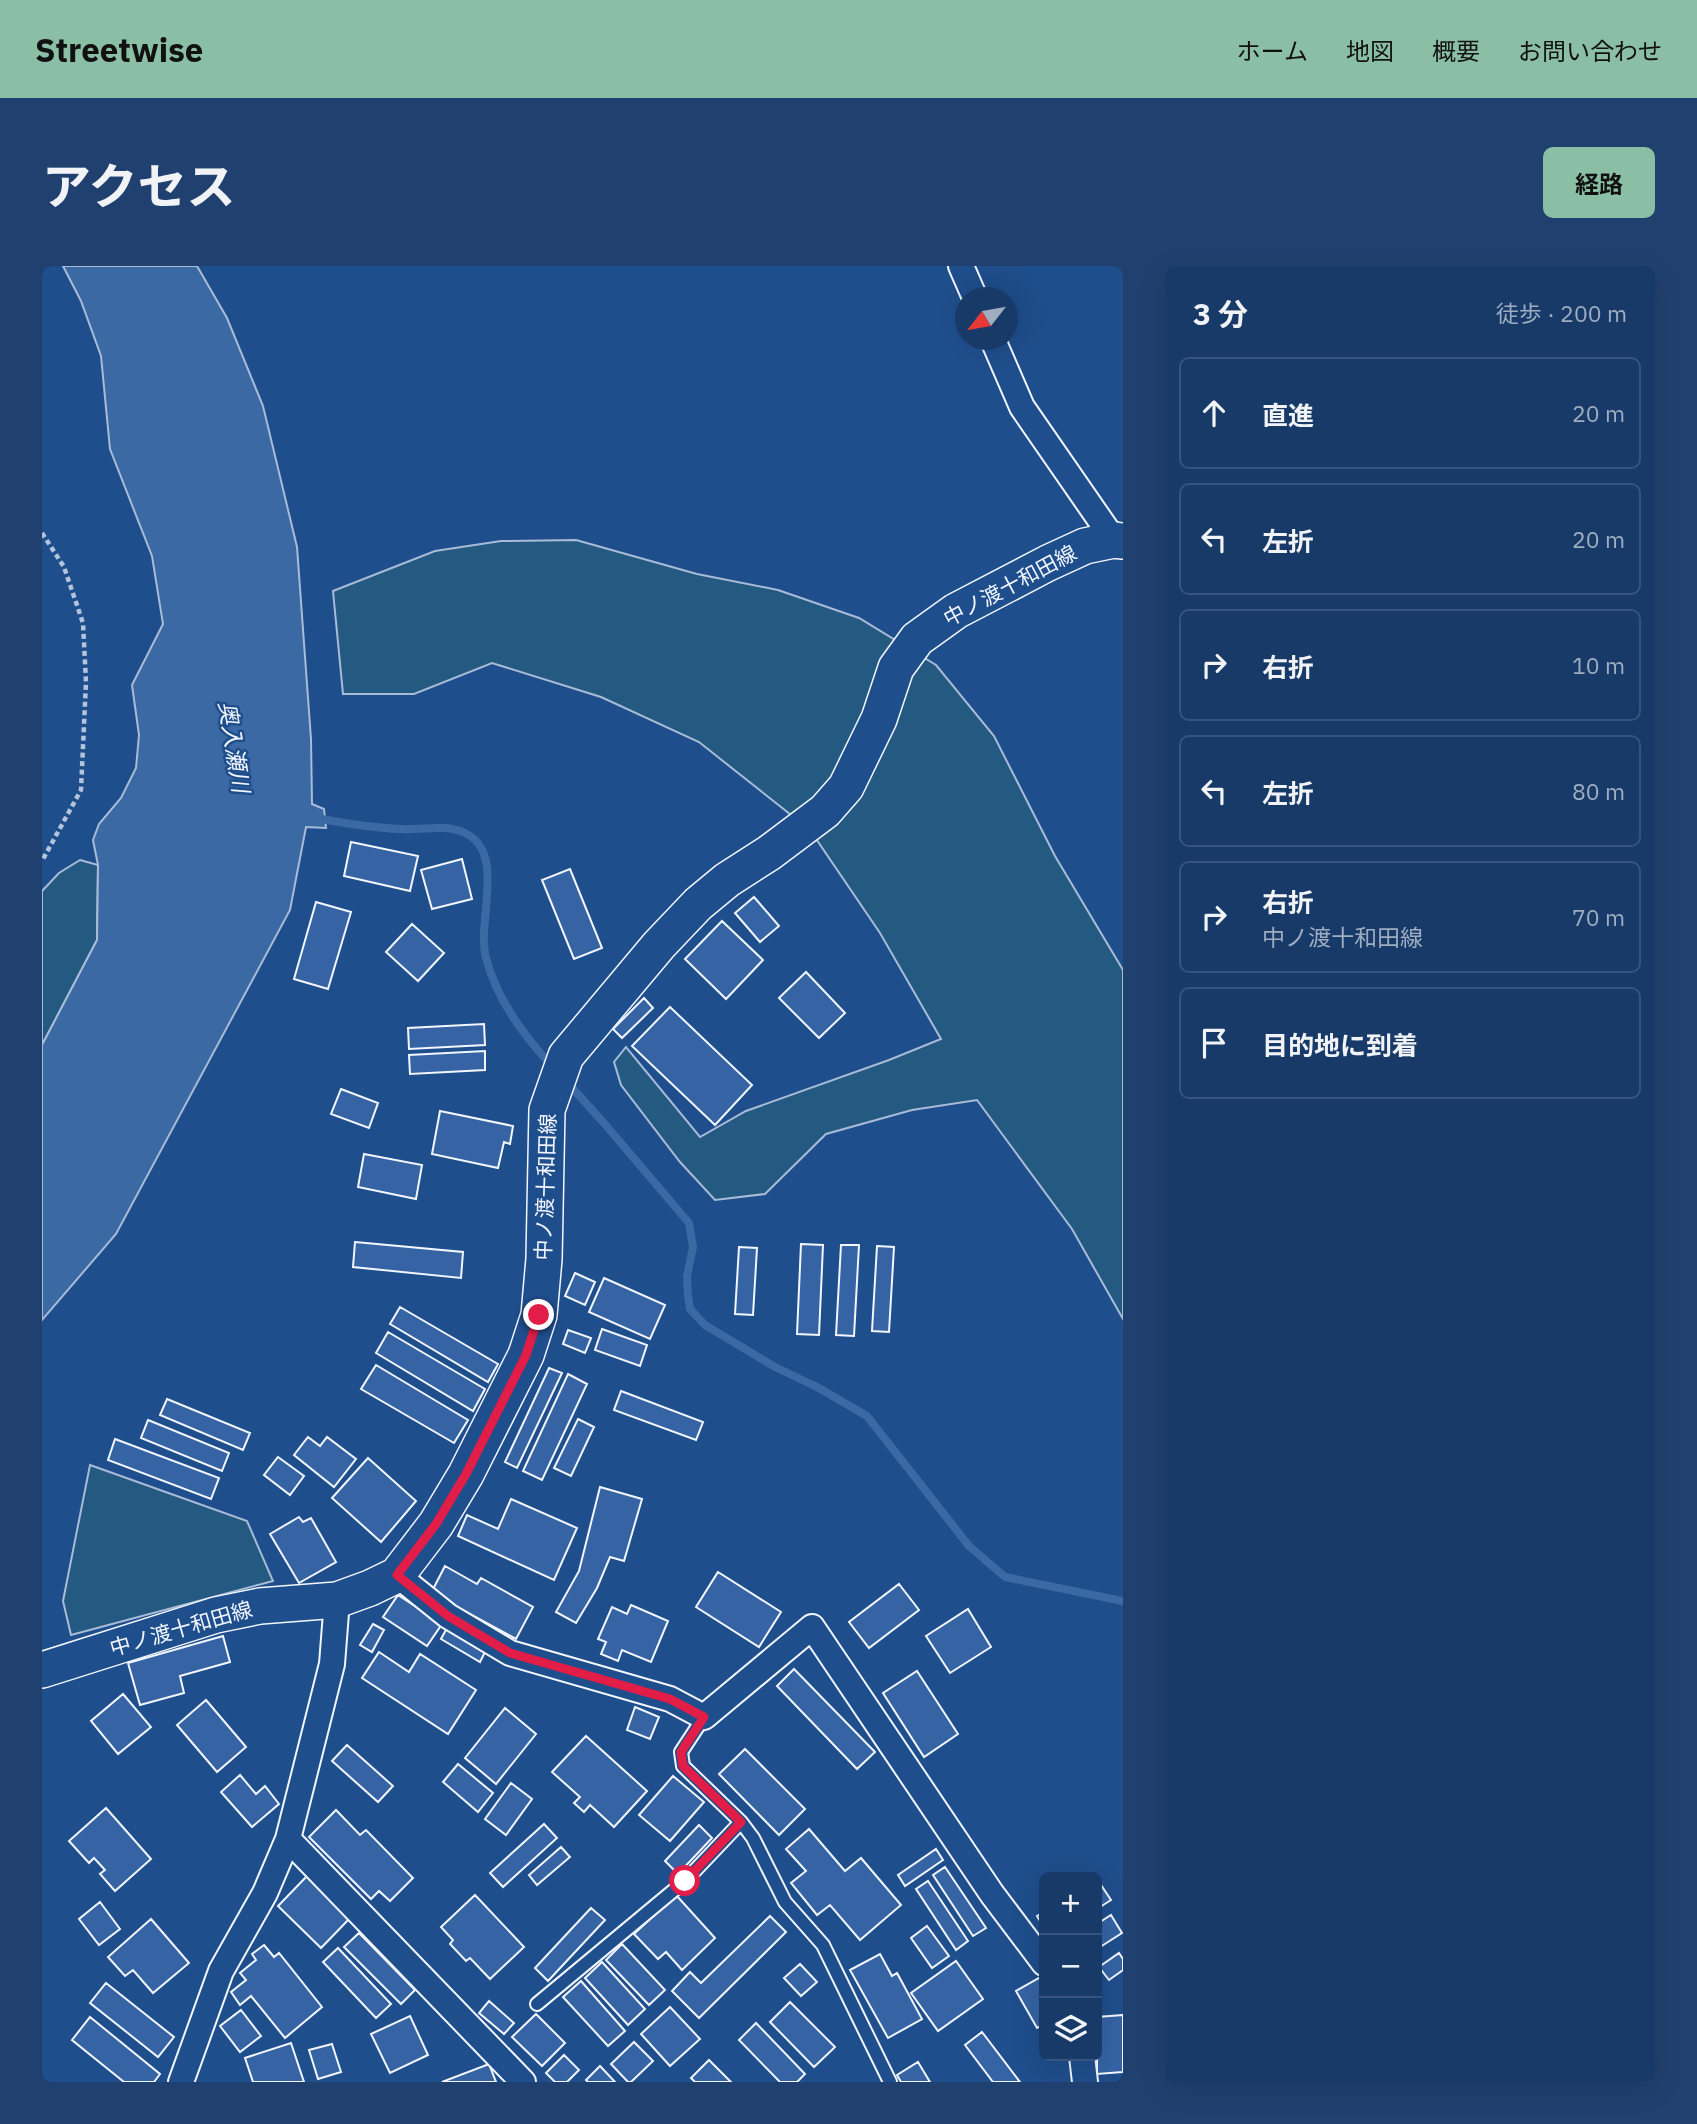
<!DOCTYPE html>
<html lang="ja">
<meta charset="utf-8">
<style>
:root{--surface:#173a69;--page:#20416f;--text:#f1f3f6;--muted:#9eadc0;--line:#36547d;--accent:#8abfa5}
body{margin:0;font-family:"IBM Plex Sans","Noto Sans JP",sans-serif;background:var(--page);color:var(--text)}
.controls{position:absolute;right:21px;bottom:21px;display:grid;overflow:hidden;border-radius:10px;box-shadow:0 7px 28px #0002}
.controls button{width:63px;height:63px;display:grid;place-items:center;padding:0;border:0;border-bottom:2px solid var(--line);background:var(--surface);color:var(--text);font:35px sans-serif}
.compass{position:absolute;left:913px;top:21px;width:63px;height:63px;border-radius:50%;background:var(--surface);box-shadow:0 7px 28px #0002;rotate:239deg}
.stop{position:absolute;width:21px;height:21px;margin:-16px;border:5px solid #e11d48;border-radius:50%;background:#fff}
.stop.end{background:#e11d48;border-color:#fff;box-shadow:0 2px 7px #0008}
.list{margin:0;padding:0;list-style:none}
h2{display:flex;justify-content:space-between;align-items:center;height:91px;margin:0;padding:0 28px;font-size:30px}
h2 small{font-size:23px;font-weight:400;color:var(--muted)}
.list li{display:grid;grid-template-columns:46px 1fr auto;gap:21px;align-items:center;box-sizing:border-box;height:112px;margin:0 14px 14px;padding:0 14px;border:2px solid var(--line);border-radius:10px}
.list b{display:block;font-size:26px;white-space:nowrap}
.list p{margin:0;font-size:23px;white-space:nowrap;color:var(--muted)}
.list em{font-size:23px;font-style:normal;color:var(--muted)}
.icon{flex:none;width:38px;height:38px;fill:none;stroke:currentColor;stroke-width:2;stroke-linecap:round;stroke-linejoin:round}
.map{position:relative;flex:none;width:1081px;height:1816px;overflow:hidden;border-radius:10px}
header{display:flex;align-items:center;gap:42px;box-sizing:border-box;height:98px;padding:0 35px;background:var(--accent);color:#111}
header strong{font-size:33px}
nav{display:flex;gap:38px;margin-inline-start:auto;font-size:24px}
.intro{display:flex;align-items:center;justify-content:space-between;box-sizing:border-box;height:168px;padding:0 42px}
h1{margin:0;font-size:49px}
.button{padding:18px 32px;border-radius:10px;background:var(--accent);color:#111;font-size:24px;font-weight:700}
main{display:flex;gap:42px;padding:0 42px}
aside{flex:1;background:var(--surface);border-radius:10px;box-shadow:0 7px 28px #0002}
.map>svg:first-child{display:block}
</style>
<header>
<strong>Streetwise</strong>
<nav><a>ホーム</a><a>地図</a><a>概要</a><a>お問い合わせ</a></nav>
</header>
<div class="intro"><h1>アクセス</h1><a class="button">経路</a></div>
<main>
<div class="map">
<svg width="1081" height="1816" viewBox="0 0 1081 1816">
<rect width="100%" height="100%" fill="#1f4e8c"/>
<path fill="#245a82" stroke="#a8bbd7" stroke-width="2" d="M 534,274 L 655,308 L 736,324 L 817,352 L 894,399 L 952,470 L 1013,590 L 1081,704 L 1081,1053 L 1030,963 L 935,834 L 870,844 L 784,868 L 723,928 L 673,934 L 638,896 L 579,819 L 572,796 L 584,781 L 658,871 L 704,845 L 847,794 L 899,773 L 838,667 L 768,564 L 657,476 L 559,431 L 450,397 L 372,428 L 301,428 L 291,325 L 393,285 L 459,275 Z
M 38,594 L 56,599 L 55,674 L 0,779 L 0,625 L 17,607 Z
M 48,1199 L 205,1255 L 231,1315 L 29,1369 L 21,1335 Z"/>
<path fill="#3b69a3" stroke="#a8bbd7" stroke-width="2" d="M 21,0 L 155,0 L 185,52 L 221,140 L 255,281 L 269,473 L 270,538 L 282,543 L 284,562 L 264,561 L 248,644 L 74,968 L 0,1054 L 0,779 L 55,674 L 56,599 L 51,574 L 57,558 L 79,532 L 94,502 L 97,469 L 90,419 L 121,358 L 110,290 L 68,183 L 59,90 L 39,35 Z"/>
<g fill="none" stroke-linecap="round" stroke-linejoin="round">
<path stroke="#3b69a3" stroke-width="8" d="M 274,552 C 301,557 331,562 359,563 C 381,565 402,557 423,567 C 465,587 434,655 444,692 C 455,734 481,769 510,800
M 524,815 L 561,856 L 647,957 L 651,981 L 645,1010 L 646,1030 L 648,1043 L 663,1059 L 733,1101 L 775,1121 L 825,1150 L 927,1280 L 963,1311 L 1081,1335"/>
</g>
<path fill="#3563a3" stroke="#f2f6ff" stroke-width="2" d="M 309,576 L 376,590 L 368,625 L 302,610 Z
M 420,593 L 430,633 L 390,643 L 379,604 Z
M 528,603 L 560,682 L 532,693 L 500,614 Z
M 712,631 L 737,660 L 718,676 L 693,647 Z
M 274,636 L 309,646 L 286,723 L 252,713 Z
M 680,655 L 721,694 L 684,733 L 643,693 Z
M 370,658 L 402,687 L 376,715 L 344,686 Z
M 764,706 L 803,747 L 777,772 L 737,732 Z
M 602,732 L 611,742 L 580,772 L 571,763 Z
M 628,741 L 710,819 L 673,859 L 590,780 Z
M 442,758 L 443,779 L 367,783 L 366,762 Z
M 443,785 L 443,804 L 368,808 L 367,789 Z
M 299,823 L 336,837 L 327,862 L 289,848 Z
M 398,845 L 471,860 L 468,878 L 462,876 L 456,902 L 390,888 Z
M 322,888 L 380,899 L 374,933 L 316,921 Z
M 313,976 L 421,986 L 419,1012 L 311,1001 Z
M 759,978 L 781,979 L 777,1069 L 755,1068 Z
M 799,979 L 817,979 L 812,1070 L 794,1069 Z
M 835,980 L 852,981 L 847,1066 L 830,1065 Z
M 697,981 L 715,982 L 711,1049 L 693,1048 Z
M 533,1007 L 553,1016 L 543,1039 L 523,1030 Z
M 562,1012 L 623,1039 L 608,1073 L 547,1046 Z
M 358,1041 L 456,1098 L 446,1116 L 348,1058 Z
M 560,1063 L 605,1079 L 598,1100 L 553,1084 Z
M 526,1064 L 549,1072 L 543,1087 L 521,1078 Z
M 346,1066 L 443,1123 L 431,1145 L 334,1087 Z
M 334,1099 L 426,1154 L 412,1177 L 319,1123 Z
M 507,1102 L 520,1107 L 475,1202 L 463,1196 Z
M 526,1108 L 545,1118 L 500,1214 L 481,1205 Z
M 579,1125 L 661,1156 L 654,1174 L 572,1144 Z
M 125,1133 L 208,1167 L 201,1184 L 118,1149 Z
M 536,1153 L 552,1161 L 529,1210 L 512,1202 Z
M 106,1154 L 187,1187 L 180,1205 L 99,1172 Z
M 266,1171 L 278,1180 L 285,1171 L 314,1193 L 292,1221 L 252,1189 Z
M 73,1173 L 177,1212 L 169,1233 L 66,1194 Z
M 236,1191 L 262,1210 L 248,1229 L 222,1209 Z
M 326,1192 L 374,1235 L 339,1276 L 290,1232 Z
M 558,1221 L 600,1233 L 582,1295 L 568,1291 L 555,1322 L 534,1357 L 514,1346 L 537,1305 Z
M 469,1233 L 535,1262 L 512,1314 L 416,1270 L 425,1249 L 456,1263 Z
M 257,1251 L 261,1256 L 269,1252 L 294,1296 L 257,1317 L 228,1268 Z
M 403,1300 L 435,1318 L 439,1312 L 491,1341 L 474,1373 L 389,1327 Z
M 676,1306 L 739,1346 L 717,1381 L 654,1341 Z
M 857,1318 L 877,1344 L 827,1382 L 807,1356 Z
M 356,1329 L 400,1358 L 385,1380 L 341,1351 Z
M 589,1339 L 626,1355 L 609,1396 L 580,1384 L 576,1395 L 559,1388 L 564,1376 L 556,1373 L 570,1341 L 585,1348 Z
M 926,1343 L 949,1381 L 908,1407 L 884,1370 Z
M 331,1358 L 342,1364 L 330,1386 L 318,1379 Z
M 406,1360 L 445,1382 L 438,1396 L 399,1373 Z
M 181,1370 L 188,1396 L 138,1410 L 142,1427 L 98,1439 L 86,1397 Z
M 337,1386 L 367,1406 L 378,1388 L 434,1424 L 406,1468 L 320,1412 Z
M 752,1403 L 833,1486 L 815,1503 L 735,1420 Z
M 875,1405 L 916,1468 L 882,1491 L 841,1427 Z
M 81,1428 L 109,1461 L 76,1488 L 49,1455 Z
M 164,1434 L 204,1481 L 175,1506 L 135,1459 Z
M 593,1441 L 617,1451 L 608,1473 L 585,1464 Z
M 463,1442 L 494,1468 L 454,1518 L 423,1492 Z
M 544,1470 L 605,1525 L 572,1561 L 548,1539 L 542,1546 L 532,1537 L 538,1531 L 510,1506 Z
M 305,1479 L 351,1520 L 336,1536 L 290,1495 Z
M 703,1483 L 763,1543 L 737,1569 L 677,1508 Z
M 416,1498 L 451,1527 L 436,1546 L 401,1516 Z
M 198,1509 L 214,1528 L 223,1520 L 237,1538 L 210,1561 L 179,1526 Z
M 631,1510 L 662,1536 L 628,1575 L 597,1549 Z
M 469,1517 L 490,1533 L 464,1569 L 443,1553 Z
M 64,1542 L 109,1593 L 73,1625 L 58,1608 L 63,1604 L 52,1592 L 47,1597 L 27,1575 Z
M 294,1544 L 318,1569 L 324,1564 L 371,1612 L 348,1635 L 337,1625 L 329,1633 L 267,1571 Z
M 502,1558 L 515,1572 L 461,1621 L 448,1607 Z
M 657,1559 L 670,1572 L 636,1608 L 623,1595 Z
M 767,1563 L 803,1605 L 819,1592 L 859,1639 L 818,1674 L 788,1639 L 775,1649 L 749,1617 L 764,1605 L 744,1583 Z
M 519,1581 L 528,1591 L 495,1619 L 487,1609 Z
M 894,1583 L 901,1594 L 863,1620 L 856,1609 Z
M 903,1601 L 944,1662 L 931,1670 L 891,1609 Z
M 266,1609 L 309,1651 L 279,1682 L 236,1640 Z
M 1055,1613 L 1069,1634 L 1055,1643 Z
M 886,1615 L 926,1675 L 914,1684 L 874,1623 Z
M 433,1629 L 482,1681 L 448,1713 L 428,1692 L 424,1695 L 408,1678 L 411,1674 L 399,1661 Z
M 634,1629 L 673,1672 L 640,1704 L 624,1686 L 616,1693 L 592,1668 Z
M 58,1636 L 78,1663 L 57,1679 L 37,1653 Z
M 549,1642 L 563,1654 L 506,1715 L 493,1702 Z
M 1002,1646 L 1002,1661 L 995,1650 Z
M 1069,1649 L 1080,1667 L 1055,1683 L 1055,1658 Z
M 728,1650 L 744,1666 L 657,1752 L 630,1725 L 648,1706 L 659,1717 Z
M 109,1653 L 147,1697 L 111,1727 L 91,1704 L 83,1710 L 66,1691 Z
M 885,1660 L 907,1690 L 890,1702 L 869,1672 Z
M 317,1667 L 373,1724 L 359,1738 L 302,1681 Z
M 580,1678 L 623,1724 L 607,1739 L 564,1694 Z
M 222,1679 L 232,1691 L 237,1687 L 280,1741 L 243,1772 L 209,1730 L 198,1739 L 189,1726 L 204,1714 L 198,1707 L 214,1694 L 210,1688 Z
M 296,1682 L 349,1738 L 334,1752 L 281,1696 Z
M 1077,1687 L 1081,1693 L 1081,1704 L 1067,1714 L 1057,1701 Z
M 838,1688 L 850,1710 L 855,1707 L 880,1753 L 846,1772 L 808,1704 Z
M 914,1695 L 941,1733 L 896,1765 L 869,1727 Z
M 560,1696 L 603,1743 L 586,1759 L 543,1712 Z
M 758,1698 L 775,1716 L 759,1730 L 742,1712 Z
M 997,1712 L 1002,1722 L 1002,1758 L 995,1762 L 974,1725 Z
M 539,1715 L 583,1765 L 566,1780 L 521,1731 Z
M 64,1717 L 132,1771 L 116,1791 L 48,1737 Z
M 447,1735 L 472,1757 L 462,1768 L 437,1747 Z
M 748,1736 L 793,1781 L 772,1801 L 728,1756 Z
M 628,1741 L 658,1773 L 628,1800 L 599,1768 Z
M 199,1744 L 219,1770 L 198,1786 L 178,1760 Z
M 494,1748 L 523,1777 L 500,1800 L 470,1771 Z
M 1081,1749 L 1081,1806 L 1055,1808 L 1055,1751 Z
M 368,1750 L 386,1789 L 348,1807 L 329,1768 Z
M 48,1751 L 118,1808 L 112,1816 L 82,1816 L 30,1774 Z
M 714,1757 L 763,1808 L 755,1816 L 738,1816 L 697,1774 Z
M 940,1766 L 978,1816 L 951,1816 L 923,1779 Z
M 592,1776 L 611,1795 L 589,1816 L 586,1816 L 569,1798 Z
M 249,1777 L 262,1816 L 211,1816 L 203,1792 Z
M 290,1778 L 299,1806 L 276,1813 L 267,1784 Z
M 522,1789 L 537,1804 L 525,1816 L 513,1816 L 504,1807 Z
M 667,1794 L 689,1816 L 653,1816 L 649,1812 Z
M 876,1796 L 888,1816 L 859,1816 L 855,1809 Z
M 447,1798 L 454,1816 L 400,1816 Z
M 558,1800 L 573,1816 L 546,1816 L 544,1814 Z"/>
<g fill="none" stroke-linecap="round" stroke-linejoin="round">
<defs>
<path id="lane" d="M 699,1556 L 711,1572 L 743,1636 L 781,1679 L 848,1816
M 495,1738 L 643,1615 L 699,1556 L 641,1500 L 639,1486 L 662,1451"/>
<path id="street" d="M 919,0 L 933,32
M 951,74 L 980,141 L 1072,274
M 355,1309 L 406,1350 L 468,1387 L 628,1433 L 662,1451 L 770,1361 L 950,1628 L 1002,1697
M 246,1573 L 481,1816
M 1040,1790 L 1043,1816
M 139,1816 L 179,1705 L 223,1627 L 246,1573 L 290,1398 L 295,1334"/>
<path id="secondary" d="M 0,1404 L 174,1349 L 218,1340 L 295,1334 L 328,1322 L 355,1309 L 394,1258 L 424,1208 L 484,1089 L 497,1049 L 502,993 L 505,844 L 524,790 L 617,679 L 656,638 L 685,614 L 727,587 L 783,545 L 804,521 L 837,453 L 854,402 L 875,373 L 914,345 L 1006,297 L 1043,280 L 1072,274 L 1081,275"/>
</defs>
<use href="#lane" stroke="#f2f6ff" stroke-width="16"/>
<use href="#street" stroke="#f2f6ff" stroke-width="28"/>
<use href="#secondary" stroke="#f2f6ff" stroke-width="38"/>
<path stroke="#b3c4dc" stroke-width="4.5" stroke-dasharray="5 3.5" stroke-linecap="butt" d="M 0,267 L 22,301 L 41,357 L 44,416 L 39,524 L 0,595"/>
<use href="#lane" stroke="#1f4e8c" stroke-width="12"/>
<use href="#street" stroke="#1f4e8c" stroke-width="24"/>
<use href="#secondary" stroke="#1f4e8c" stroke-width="35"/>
</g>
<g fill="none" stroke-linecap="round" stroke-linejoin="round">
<path stroke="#e11d48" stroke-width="9" d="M 497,1049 L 484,1089 L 424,1208 L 394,1258 L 355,1309 L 406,1350 L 468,1387 L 628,1433 L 662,1451 L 639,1486 L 641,1500 L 699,1556 L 643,1615"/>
</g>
<g text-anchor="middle" stroke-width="5" stroke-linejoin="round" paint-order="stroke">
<g font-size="21" fill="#f2f6ff" stroke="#1f4e8c">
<text transform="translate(968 320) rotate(-28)" y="7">中ノ渡十和田線</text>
<text transform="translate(504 921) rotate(-88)" y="7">中ノ渡十和田線</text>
<text transform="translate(139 1363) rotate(-16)" y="7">中ノ渡十和田線</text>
</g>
<g font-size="23" font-style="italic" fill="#f2f6ff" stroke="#1f4e8c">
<text transform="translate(192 481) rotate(81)" y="8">奥入瀬川</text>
</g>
</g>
</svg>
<div class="controls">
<button>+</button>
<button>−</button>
<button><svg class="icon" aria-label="layers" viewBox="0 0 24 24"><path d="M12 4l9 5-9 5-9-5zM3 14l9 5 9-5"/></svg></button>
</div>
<svg class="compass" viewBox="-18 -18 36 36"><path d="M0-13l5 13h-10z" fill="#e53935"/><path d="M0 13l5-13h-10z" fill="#9eadc0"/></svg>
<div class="stop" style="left:643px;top:1615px"></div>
<div class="stop end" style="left:497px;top:1049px"></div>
</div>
<aside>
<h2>3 分<small>徒歩 · 200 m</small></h2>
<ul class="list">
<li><svg class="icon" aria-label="ahead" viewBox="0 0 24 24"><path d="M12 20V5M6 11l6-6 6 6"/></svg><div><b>直進</b></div><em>20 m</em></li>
<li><svg class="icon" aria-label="left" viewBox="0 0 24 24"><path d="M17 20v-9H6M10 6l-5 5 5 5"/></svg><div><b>左折</b></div><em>20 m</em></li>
<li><svg class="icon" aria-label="right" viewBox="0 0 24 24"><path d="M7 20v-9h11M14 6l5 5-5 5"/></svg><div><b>右折</b></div><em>10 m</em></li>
<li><svg class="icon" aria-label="left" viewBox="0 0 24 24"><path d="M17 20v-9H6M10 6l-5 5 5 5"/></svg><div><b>左折</b></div><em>80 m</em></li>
<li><svg class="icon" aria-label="right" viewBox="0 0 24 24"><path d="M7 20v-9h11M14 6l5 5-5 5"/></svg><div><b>右折</b><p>中ノ渡十和田線</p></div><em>70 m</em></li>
<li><svg class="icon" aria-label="arrive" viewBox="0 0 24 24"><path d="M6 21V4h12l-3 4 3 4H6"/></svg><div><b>目的地に到着</b></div></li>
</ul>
</aside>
</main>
